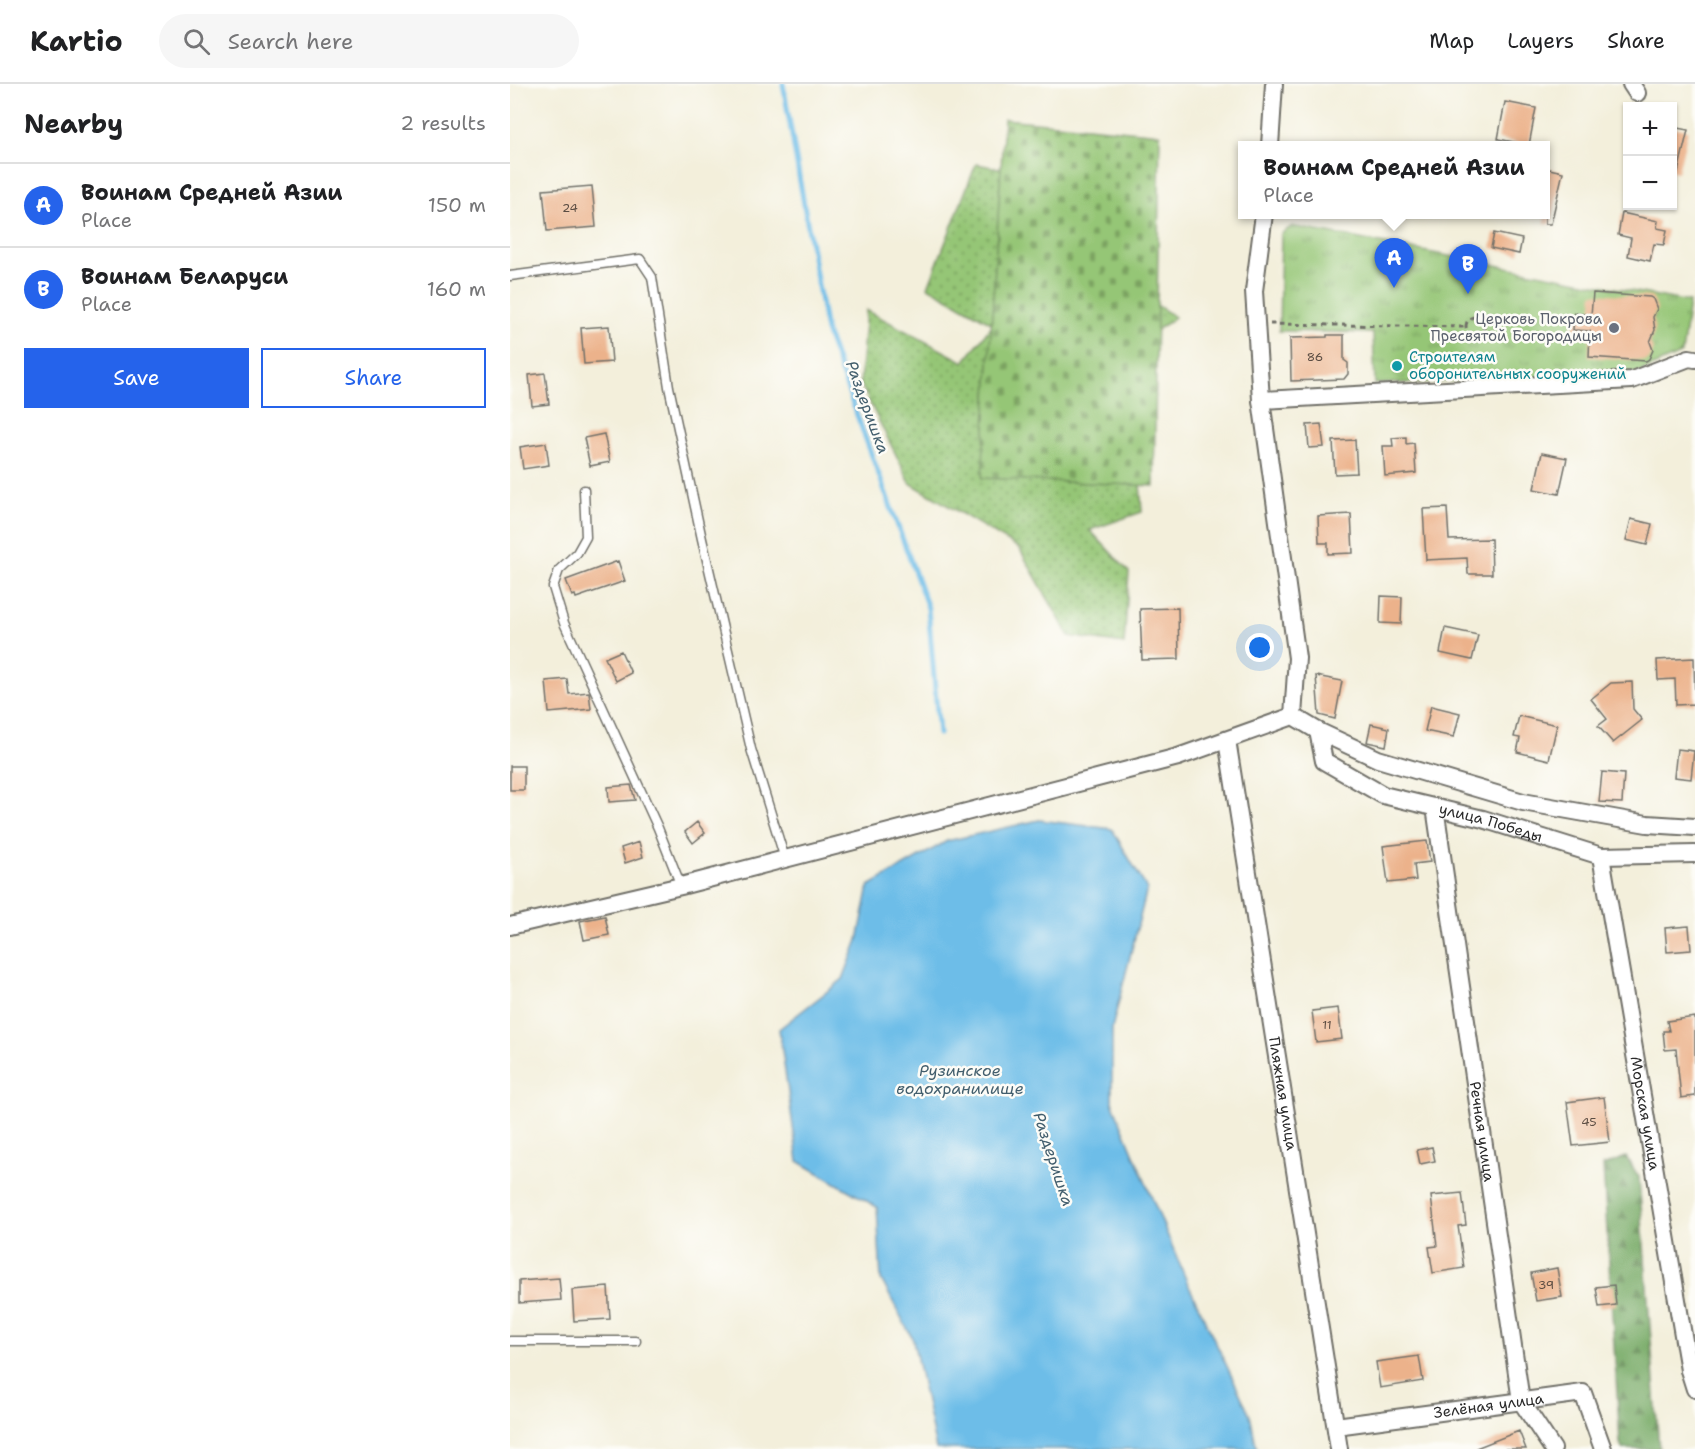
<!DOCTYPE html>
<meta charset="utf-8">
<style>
:root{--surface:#fff;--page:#f6f6f6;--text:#202124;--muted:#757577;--line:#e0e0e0;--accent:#2563eb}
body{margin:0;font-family:"Shantell Sans",sans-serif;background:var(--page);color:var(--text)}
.controls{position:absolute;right:18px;top:18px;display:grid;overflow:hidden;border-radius:0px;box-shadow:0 2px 4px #0004}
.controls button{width:54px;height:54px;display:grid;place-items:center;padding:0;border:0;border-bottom:2px solid var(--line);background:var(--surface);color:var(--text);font:30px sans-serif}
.you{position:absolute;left:750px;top:564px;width:21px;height:21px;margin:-15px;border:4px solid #fff;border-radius:50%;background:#1a73e8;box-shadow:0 0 0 9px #1a73e833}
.badge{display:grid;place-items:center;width:39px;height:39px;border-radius:50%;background:var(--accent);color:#fff;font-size:20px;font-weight:700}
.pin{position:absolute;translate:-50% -50px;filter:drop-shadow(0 2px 3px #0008)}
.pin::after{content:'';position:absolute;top:32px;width:21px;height:18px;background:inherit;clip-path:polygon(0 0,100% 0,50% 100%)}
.popup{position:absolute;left:728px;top:57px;width:312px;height:78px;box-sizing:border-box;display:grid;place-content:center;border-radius:0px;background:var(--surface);filter:drop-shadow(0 2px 4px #0005);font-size:20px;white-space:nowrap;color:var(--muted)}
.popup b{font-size:22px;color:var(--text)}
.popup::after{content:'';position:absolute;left:50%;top:100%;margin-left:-12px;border:12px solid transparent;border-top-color:var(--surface)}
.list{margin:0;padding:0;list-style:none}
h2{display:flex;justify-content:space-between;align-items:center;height:78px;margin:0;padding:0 24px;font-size:26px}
h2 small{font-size:20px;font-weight:400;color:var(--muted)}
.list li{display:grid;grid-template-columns:39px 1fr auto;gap:18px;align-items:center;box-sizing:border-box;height:84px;padding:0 24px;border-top:2px solid var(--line)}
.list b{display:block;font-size:22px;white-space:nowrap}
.list p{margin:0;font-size:20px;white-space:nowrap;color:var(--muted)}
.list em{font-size:20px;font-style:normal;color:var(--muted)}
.actions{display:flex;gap:12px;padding:18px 24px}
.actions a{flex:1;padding:14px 0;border:2px solid var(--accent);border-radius:0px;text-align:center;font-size:21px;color:var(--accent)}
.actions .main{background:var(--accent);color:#fff}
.icon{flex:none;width:33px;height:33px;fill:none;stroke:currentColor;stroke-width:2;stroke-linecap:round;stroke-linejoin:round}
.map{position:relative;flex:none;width:1185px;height:1365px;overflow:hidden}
header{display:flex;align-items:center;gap:36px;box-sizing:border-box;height:84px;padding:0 30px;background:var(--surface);border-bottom:2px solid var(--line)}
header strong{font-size:28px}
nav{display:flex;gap:33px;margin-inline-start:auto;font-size:21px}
.search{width:420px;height:54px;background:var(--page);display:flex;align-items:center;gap:15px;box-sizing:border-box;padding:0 21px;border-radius:33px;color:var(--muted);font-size:22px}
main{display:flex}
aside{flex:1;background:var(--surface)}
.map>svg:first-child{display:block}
</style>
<header>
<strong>Kartio</strong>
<div class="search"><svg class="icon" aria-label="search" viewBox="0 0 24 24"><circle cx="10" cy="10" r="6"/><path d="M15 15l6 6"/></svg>Search here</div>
<nav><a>Map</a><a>Layers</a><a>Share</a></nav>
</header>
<main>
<aside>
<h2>Nearby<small>2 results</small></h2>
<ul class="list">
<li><span class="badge">A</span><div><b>Воинам Средней Азии</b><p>Place</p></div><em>150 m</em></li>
<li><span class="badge">B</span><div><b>Воинам Беларуси</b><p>Place</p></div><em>160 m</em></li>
</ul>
<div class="actions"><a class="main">Save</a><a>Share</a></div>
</aside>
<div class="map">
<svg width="1185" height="1365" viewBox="0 0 1185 1365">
<defs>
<pattern id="grass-dots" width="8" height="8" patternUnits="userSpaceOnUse" patternTransform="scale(1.5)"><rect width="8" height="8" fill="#95c676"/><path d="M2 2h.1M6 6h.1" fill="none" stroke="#7aa161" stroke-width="1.8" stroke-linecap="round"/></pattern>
<pattern id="forest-firs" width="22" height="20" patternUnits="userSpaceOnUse" patternTransform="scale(1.5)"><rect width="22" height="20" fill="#78ab67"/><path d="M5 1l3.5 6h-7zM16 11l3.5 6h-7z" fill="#638b55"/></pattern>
<pattern id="cemetery-stones" width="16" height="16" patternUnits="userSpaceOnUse" patternTransform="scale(1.5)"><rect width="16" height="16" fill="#95c676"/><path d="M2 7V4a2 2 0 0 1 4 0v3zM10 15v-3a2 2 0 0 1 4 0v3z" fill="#7aa161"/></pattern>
<pattern id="park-tufts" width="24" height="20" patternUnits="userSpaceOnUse" patternTransform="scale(1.5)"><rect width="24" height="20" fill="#95c676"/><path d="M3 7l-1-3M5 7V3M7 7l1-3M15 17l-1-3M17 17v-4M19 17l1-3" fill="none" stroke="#7aa161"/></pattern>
</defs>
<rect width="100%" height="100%" fill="#fdfcf7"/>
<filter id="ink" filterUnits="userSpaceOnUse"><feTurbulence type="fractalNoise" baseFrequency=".0167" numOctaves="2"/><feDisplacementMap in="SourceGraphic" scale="12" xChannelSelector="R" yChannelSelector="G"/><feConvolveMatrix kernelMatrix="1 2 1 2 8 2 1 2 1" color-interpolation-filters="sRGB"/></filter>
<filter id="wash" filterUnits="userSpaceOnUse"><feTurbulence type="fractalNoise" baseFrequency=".008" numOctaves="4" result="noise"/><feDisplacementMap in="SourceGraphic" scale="24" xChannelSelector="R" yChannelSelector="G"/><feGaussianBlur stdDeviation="1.35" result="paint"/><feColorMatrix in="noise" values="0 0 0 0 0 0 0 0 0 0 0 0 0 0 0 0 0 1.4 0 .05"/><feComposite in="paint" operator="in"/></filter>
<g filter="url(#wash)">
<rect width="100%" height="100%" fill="#f3efdb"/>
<path fill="url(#grass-dots)" stroke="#607850" stroke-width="1.5" d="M 466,80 L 640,111 L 616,201 L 665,233 L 571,301 L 626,343 L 632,428 L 580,446 L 619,488 L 614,560 L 559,552 L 509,464 L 400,399 L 350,299 L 356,226 L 454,278 L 483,240 L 418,203 Z"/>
<path fill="url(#forest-firs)" stroke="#526b49" stroke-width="1.5" d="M 1116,1073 L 1129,1093 L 1149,1365 L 1112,1365 L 1110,1359 L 1093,1082 Z"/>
<path fill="url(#cemetery-stones)" stroke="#607850" stroke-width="1.5" d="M 494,35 L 650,50 L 644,402 L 472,394 Z"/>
<path fill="url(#park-tufts)" stroke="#607850" stroke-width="1.5" d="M 782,142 L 1179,218 L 1172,269 L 1123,291 L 865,300 L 863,249 L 769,247 L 771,150 Z"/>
<path fill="#6dbde8" stroke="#4c748a" stroke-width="1.5" d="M 529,736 L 602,745 L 637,805 L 602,944 L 602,1018 L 678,1200 L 740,1331 L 747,1365 L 426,1365 L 403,1256 L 371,1195 L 367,1123 L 288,1077 L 269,945 L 333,895 L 348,856 L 359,802 L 437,757 Z"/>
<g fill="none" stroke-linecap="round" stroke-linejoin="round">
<path stroke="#6dbde8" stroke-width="5" d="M 273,0 L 316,247 L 418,524 L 429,650"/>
</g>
<g id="blocks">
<path fill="#ecb28b" d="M 995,18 L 1026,24 L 1019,61 L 988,55 Z
M 1162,43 L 1178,46 L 1168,88 L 1162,87 Z
M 1035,84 L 1053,88 L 1041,140 L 1035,140 Z
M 82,102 L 86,143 L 37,147 L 33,106 Z
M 1112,129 L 1148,137 L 1147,144 L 1157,146 L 1154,161 L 1144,160 L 1140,177 L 1118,172 L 1121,154 L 1108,151 Z
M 984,149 L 1012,155 L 1009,170 L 981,164 Z
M 1083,209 L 1140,213 L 1143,215 L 1147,225 L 1143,233 L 1145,246 L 1140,258 L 1143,266 L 1139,275 L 1136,277 L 1079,273 L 1080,247 L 1063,246 L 1064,229 L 1081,231 Z
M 99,242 L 102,278 L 74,280 L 71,244 Z
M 817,251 L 834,251 L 834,276 L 838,279 L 838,290 L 834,295 L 781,297 L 780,254 L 817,253 Z
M 35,289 L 39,320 L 22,322 L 19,291 Z
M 811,340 L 814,363 L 799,364 L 797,341 Z
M 94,350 L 100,378 L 80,382 L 74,354 Z
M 896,353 L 896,360 L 904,359 L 906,389 L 875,392 L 873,362 L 883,362 L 882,354 Z
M 845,356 L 847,389 L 825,390 L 823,357 Z
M 36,359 L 39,381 L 13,385 L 10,363 Z
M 1032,369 L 1057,374 L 1049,410 L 1024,405 Z
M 937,424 L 939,456 L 981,455 L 982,490 L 958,490 L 957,474 L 916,476 L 913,425 Z
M 841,430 L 843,469 L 818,470 L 818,459 L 809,459 L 808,432 Z
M 1121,435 L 1142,440 L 1137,461 L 1116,456 Z
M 108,477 L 115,497 L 66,514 L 65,511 L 62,512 L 56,496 Z
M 871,512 L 892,513 L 891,540 L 870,539 Z
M 668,524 L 669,575 L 632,576 L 630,525 Z
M 935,544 L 968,551 L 962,576 L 930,569 Z
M 111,567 L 121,589 L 106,597 L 95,574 Z
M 1184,574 L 1185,620 L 1166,621 L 1165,595 L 1148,596 L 1147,576 Z
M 806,592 L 832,597 L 825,635 L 809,631 Z
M 57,595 L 59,610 L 79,608 L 81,625 L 39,629 L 36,597 Z
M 1122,598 L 1123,625 L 1132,636 L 1103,659 L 1088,642 L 1097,635 L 1081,615 L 1101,599 Z
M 921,622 L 950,629 L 944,653 L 915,647 Z
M 1009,632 L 1047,641 L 1039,676 L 1007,668 L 1010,654 L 1004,653 Z
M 861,640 L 879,644 L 876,662 L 857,658 Z
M 1167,665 L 1184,667 L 1181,695 L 1164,693 Z
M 0,682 L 14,682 L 14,706 L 0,706 Z
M 1092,688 L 1114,690 L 1112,719 L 1089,718 Z
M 121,701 L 125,716 L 99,718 L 98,703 Z
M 187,738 L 195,749 L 183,759 L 175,748 Z
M 917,757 L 920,778 L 904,780 L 906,796 L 878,799 L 873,762 Z
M 129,758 L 133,773 L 115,779 L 111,764 Z
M 95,832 L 99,851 L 74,856 L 70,837 Z
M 1179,842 L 1181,866 L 1157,868 L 1155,844 Z
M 828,924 L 832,955 L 806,958 L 802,927 Z
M 1185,933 L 1185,1012 L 1171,1014 L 1166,965 L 1155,966 L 1153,947 L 1159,947 L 1157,937 Z
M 1094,1013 L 1100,1058 L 1063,1062 L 1057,1018 Z
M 922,1063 L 925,1077 L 910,1080 L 907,1066 Z
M 952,1109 L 956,1141 L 948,1142 L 954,1184 L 923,1189 L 919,1163 L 927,1162 L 921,1112 Z
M 1047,1184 L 1052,1213 L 1026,1217 L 1021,1189 Z
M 49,1194 L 51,1216 L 9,1219 L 9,1197 Z
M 1104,1201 L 1106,1221 L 1089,1223 L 1086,1203 Z
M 98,1203 L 100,1235 L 64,1237 L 62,1206 Z
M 909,1272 L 913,1297 L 870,1304 L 866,1278 Z
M 1009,1347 L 1016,1365 L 966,1365 L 966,1364 Z"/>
</g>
</g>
<g filter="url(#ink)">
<use href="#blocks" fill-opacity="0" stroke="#717069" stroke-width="1.5"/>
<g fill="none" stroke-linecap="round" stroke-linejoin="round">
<defs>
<path id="lane" d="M 0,192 L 130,175 L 142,193 L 159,303 L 192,455 L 241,665 L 275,775
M 74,406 L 76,453 L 67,469 L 49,486 L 43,503 L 54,539 L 148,744 L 171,802
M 0,1257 L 126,1257"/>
<g id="street">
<path d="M 1121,0 L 1127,9"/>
<path d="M 760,62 L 764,0"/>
<path d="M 754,130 L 744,207 L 751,316 L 787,574 L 783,632"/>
<path d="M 751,316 L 1122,296 L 1179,274 L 1185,275"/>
<path id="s1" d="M 808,647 L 814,677 L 873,711 L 973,735 L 1091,772 L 1185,770"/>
<path id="s2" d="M 717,656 L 829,1365"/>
<path id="s3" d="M 925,723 L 1011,1317 L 1043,1365"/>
<path id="s4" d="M 1091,772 L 1179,1286"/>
<path d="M 0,842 L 171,802 L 668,673 L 783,632 L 808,647 L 868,675 L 1013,718 L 1137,740 L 1185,743"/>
<path d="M 1185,1285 L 1179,1286 L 1185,1305"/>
<path id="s5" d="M 826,1342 L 1073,1309 L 1093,1365"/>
</g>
</defs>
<use href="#lane" stroke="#717069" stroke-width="11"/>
<use href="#street" stroke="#717069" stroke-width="20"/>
<path stroke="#717069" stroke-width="3" stroke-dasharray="4.5 4.5" stroke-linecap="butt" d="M956 242a9 9 0 1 1 18 0a9 9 0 1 1-18 0Z
M 760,240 L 957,243"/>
<use href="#lane" stroke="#fff" stroke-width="8"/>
<use href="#street" stroke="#fff" stroke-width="16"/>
</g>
</g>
<circle fill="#6b7280" stroke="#fdfcf7" stroke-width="2" cx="1104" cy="244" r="6"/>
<circle fill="#0f9aa8" stroke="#fdfcf7" stroke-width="2" cx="887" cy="282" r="6"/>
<g text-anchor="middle" stroke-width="5" stroke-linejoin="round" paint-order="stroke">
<g font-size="12" fill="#5b4d43">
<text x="60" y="128">24</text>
<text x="805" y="277">86</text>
<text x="817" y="945">11</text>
<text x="1079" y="1042">45</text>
<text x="1036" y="1205">39</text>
</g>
<g font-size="15" fill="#5b616d" stroke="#fdfcf7" text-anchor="end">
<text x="1092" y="240">Церковь Покрова<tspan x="1092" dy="17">Пресвятой Богородицы</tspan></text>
</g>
<g font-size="15" fill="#0d838f" stroke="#fdfcf7" text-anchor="start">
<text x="899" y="278">Строителям<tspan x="899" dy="17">оборонительных сооружений</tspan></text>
</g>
<g font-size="15" fill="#2b2b2b" stroke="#fdfcf7">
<text dy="5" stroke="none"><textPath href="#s1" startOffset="210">улица Победы</textPath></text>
<text dy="5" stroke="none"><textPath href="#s2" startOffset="358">Пляжная улица</textPath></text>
<text dy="5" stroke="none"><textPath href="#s4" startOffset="261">Морская улица</textPath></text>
<text dy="5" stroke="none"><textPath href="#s3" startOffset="328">Речная улица</textPath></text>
<text dy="5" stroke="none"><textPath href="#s5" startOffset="154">Зелёная улица</textPath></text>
</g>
<g font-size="16" font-style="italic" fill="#425e6d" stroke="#fdfcf7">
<text transform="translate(358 323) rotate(70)" y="6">Раздеришка</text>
<text x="450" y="992">Рузинское<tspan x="450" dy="18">водохранилище</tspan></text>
<text transform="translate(544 1075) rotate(72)" y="6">Раздеришка</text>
</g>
</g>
</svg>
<div class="controls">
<button>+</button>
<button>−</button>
</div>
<div class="you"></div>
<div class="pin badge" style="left:884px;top:204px">A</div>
<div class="popup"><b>Воинам Средней Азии</b>Place</div>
<div class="pin badge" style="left:958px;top:210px">B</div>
</div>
</main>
